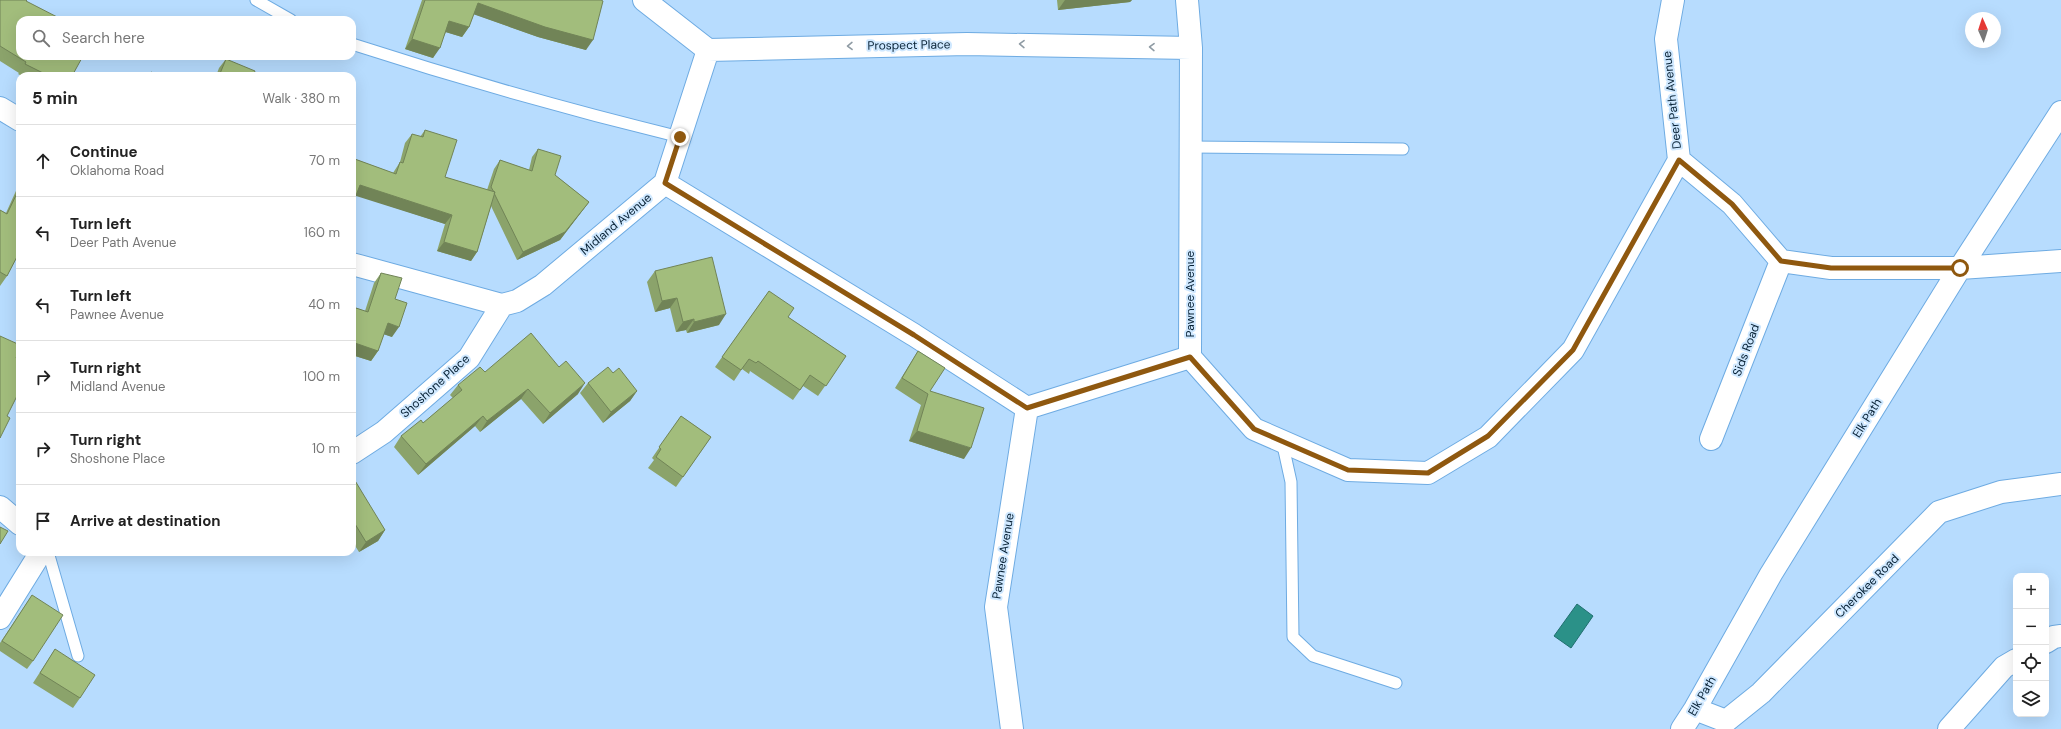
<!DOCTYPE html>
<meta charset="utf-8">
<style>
:root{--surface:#fff;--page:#f2f2f2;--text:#222;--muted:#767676;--line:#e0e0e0}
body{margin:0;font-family:"DM Sans",sans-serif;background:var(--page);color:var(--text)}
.controls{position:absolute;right:12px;bottom:12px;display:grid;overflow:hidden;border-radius:8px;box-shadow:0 4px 16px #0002}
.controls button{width:36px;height:36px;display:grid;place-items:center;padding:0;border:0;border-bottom:1px solid var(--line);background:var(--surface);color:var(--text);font:20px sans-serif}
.compass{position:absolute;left:1965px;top:12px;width:36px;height:36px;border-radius:50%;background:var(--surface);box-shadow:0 4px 16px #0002;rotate:357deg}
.stop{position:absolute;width:12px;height:12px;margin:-9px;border:3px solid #8f580f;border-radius:50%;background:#fff}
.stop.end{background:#8f580f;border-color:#fff;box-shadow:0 1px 4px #0008}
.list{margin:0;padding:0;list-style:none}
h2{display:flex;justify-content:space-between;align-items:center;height:52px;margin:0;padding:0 16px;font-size:17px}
h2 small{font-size:13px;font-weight:400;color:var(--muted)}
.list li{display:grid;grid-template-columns:26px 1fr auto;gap:12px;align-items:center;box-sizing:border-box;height:72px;padding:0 16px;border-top:1px solid var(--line)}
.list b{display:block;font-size:15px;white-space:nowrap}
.list p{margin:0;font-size:13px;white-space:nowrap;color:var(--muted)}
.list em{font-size:13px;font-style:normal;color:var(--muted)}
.icon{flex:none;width:22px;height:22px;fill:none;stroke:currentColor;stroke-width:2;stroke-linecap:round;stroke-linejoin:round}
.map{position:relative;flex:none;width:2061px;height:729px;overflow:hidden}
.search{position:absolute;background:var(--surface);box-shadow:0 4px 16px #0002;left:16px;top:16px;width:340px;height:44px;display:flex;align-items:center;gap:10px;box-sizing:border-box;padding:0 14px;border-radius:12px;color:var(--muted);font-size:15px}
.panel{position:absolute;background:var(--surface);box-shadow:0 4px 16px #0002;left:16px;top:72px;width:340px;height:484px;border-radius:12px}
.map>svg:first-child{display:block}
</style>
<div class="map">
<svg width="2061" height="729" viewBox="0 0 2061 729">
<rect width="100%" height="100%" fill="#b7dcfe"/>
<path fill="#2b9188" stroke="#206f6f" d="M 1577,604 L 1593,616 L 1571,648 L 1554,636 Z"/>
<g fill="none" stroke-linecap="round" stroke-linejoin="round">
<defs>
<path id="service" d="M 256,0 L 291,20
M 352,44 C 460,79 569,110 680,137
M 1191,147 L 1403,149
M 1282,441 L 1291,482 L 1293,637 L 1313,656 L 1396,683
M 48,552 L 78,656"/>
<path id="minor" d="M 644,0 L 708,50 L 967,44 L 1191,48
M 1187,0 L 1191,48 L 1190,357
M 0,108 L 20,120
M 1679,160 L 1732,204 L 1781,261 L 1831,268 L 1960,268 L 2061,261
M 665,183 L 914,335 L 1027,408
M 665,183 L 708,50
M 352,264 L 502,305 L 517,301 L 543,285 L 665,183
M 1190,357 L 1254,429 L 1348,470 L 1428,473 L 1488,437 L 1573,350 L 1679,160 L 1666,39 L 1673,0
M 1711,439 L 1781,261
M 352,453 L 384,432 L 469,358 L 502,305
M 0,507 L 20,524
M 0,618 L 41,552
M 2046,642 L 2054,637 L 2061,636
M 1695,709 L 1726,721 L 1761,693 L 1939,512 L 2001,492 L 2061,484
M 1012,729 L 996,607 L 1027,408 L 1190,357
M 1682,729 L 1695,709 L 1771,574 L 1960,268 L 2061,112
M 1949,729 L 2004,667 L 2016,660"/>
</defs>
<use href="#service" stroke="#6eabe2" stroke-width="13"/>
<use href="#minor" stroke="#6eabe2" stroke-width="24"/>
<use href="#service" stroke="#fff" stroke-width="11"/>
<use href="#minor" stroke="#fff" stroke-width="22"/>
</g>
<path fill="#8ba36b" d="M 0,0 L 26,1 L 72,76 L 22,76 L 18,74 L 19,73 L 0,61 Z
M 422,0 L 601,0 L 586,50 L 538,37 L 474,14 L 469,27 L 462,37 L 446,32 L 433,58 L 405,49 Z
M 1057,0 L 1132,0 L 1130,2 L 1058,10 Z
M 226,59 L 253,76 L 216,76 L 219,68 Z
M 425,130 L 445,177 L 487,190 L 494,169 L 500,160 L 529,170 L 532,157 L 538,149 L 555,175 L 589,202 L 560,240 L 517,260 L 491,206 L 477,252 L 471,261 L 437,251 L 445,224 L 356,195 L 352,158 L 393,173 L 400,162 L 405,143 L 412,134 L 420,137 Z
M 20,182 L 20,251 L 7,276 L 0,286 L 0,210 L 6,213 Z
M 655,271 L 719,325 L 687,333 L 686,330 L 676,332 L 670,308 L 655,312 L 647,282 Z
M 381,273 L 395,299 L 392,337 L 384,334 L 378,351 L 371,361 L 352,355 L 352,313 L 356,308 L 365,311 L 374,283 Z
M 769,291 L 788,317 L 846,356 L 818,396 L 803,386 L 793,400 L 750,371 L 749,374 L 742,369 L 734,381 L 715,367 Z
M 918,351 L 930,391 L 964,459 L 909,441 L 921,405 L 895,388 L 911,362 Z
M 485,372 L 578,394 L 543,424 L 521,399 L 480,432 L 475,426 L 418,475 L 394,447 L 401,436 L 423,423 L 453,398 L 450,395 L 458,385 Z
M 613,373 L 637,391 L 630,401 L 603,423 L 580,393 L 588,383 Z
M 681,416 L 711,437 L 676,487 L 648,468 L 654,460 L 652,458 Z
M 352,480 L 385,530 L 378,541 L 359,552 L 352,541 Z
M 32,595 L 33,661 L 27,669 L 0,651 L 0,643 Z
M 55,649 L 80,698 L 73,708 L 33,683 Z"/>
<path fill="#718457" d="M 1065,0 L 1132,0 L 1130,2 L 1058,10 Z
M 478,3 L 593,40 L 586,50 L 538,37 L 470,13 Z
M 449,21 L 469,27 L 462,37 L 442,31 Z
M 412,39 L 440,48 L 433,58 L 405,49 Z
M 360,185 L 452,215 L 445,224 L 353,195 Z
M 589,202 L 560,240 L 517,260 L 523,252 Z
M 444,242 L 477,252 L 471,261 L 437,251 Z
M 677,298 L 670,308 L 655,312 L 662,301 Z
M 726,314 L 719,325 L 687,333 L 694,322 Z
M 694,319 L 686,330 L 676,332 L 683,322 Z
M 388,323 L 399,327 L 392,337 L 380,333 Z
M 352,342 L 378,351 L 371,361 L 352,355 Z
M 585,383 L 578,394 L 543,424 L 550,413 Z
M 528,389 L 521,399 L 480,432 L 487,421 Z
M 637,391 L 630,401 L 603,423 L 611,412 Z
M 483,416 L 475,426 L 418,475 L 426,464 Z
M 917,431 L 971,448 L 964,459 L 909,441 Z
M 385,530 L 378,541 L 359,552 L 366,542 Z"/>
<path fill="#a2bd7c" stroke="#718457" d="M 0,0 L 27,0 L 26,1 L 63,20 L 20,20 L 20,56 L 83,56 L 72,76 L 49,76 L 25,64 L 26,62 L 0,46 Z
M 425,0 L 601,0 L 603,1 L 593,40 L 545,27 L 478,3 L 469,27 L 449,21 L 440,48 L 412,39 Z
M 226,59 L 255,71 L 253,76 L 219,76 Z
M 151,72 L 160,76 L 149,76 Z
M 425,130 L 457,140 L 445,177 L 495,192 L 477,252 L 444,242 L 452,215 L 360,185 L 352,206 L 352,158 L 396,174 L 400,162 L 403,163 L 412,134 L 423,137 Z
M 538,149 L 561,156 L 555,175 L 589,202 L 565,232 L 523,252 L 494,193 L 495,192 L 494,192 L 491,187 L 500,160 L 532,171 Z
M 20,187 L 20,251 L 7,276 L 0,272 L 0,210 L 7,214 Z
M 712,257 L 726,314 L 694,322 L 694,319 L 683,322 L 677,298 L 662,301 L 655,271 Z
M 381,273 L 402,278 L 395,299 L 407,303 L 399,327 L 388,323 L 378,351 L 352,342 L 352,314 L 353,315 L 356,308 L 368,312 Z
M 769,291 L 794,308 L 788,317 L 846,356 L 826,386 L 810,375 L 800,390 L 758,361 L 756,363 L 749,359 L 741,370 L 722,357 Z
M 531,333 L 559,367 L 566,361 L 585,383 L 550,413 L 528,389 L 487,421 L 483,416 L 426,464 L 401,436 L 421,420 L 423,423 L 462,390 L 458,385 L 480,367 L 485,372 Z
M 0,336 L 20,345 L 20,349 L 16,358 L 20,360 L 20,390 L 7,416 L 10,418 L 0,438 Z
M 918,351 L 945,368 L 930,391 L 984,408 L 971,448 L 917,431 L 928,394 L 902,378 Z
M 608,367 L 613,373 L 619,368 L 637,391 L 611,412 L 588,383 Z
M 681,416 L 711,437 L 683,477 L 656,457 L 661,449 L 659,447 Z
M 354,479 L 385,530 L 366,542 L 352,519 L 352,480 Z
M 0,527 L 8,531 L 0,544 Z
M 32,595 L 63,615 L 33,661 L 2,641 Z
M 55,649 L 95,675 L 80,698 L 40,673 Z"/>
<defs><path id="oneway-chevron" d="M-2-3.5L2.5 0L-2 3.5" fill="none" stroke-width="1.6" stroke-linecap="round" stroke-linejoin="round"/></defs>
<g stroke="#8f9ba4">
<use href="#oneway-chevron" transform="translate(1022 44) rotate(-179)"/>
<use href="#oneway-chevron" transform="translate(850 46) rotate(179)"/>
<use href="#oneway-chevron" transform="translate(1152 47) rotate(-179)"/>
</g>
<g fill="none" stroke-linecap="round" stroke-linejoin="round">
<path stroke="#8f580f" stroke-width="5" d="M 680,137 L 665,183 L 914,335 L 1027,408 L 1190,357 L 1254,429 L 1348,470 L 1428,473 L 1488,436 L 1573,350 L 1679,160 L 1732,204 L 1781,261 L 1831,268 L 1960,268"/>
</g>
<g text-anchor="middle" stroke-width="4" stroke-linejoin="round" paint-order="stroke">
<g font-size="12" fill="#062034" stroke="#cfe8ff">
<text transform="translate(909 45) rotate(-1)" y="4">Prospect Place</text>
<text transform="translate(1672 100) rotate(-96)" y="4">Deer Path Avenue</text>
<text transform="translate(616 224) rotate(-40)" y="4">Midland Avenue</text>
<text transform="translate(1190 294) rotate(-90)" y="4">Pawnee Avenue</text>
<text transform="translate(1746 350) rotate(-69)" y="4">Sids Road</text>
<text transform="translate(435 386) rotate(-42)" y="4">Shoshone Place</text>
<text transform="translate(1867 418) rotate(-58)" y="4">Elk Path</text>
<text transform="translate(1003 556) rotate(-81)" y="4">Pawnee Avenue</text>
<text transform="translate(1867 586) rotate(-45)" y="4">Cherokee Road</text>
<text transform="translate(1702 696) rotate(-60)" y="4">Elk Path</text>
</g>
</g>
</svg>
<div class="controls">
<button>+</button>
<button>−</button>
<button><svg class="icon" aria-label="locate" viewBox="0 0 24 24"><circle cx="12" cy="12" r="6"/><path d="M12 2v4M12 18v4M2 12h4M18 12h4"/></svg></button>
<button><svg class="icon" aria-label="layers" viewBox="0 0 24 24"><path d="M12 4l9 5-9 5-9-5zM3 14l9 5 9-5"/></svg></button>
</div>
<svg class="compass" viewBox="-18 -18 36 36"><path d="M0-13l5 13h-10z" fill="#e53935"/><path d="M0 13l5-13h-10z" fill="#767676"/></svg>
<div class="stop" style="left:1960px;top:268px"></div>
<div class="stop end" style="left:680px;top:137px"></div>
<div class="search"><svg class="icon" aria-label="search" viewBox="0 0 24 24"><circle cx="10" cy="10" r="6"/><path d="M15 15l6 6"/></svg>Search here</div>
<section class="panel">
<h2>5 min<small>Walk · 380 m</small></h2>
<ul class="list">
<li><svg class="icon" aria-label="ahead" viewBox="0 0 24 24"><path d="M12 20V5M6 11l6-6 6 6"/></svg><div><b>Continue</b><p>Oklahoma Road</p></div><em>70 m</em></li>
<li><svg class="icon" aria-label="left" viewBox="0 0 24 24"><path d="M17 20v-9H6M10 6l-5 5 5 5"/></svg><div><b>Turn left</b><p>Deer Path Avenue</p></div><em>160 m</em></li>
<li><svg class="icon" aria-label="left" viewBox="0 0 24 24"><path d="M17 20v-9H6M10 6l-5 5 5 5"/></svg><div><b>Turn left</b><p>Pawnee Avenue</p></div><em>40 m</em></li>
<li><svg class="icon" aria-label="right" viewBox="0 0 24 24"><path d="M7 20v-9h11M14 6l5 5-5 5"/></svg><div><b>Turn right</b><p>Midland Avenue</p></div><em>100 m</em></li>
<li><svg class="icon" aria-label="right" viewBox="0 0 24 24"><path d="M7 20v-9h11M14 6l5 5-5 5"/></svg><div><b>Turn right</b><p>Shoshone Place</p></div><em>10 m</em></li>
<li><svg class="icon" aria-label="arrive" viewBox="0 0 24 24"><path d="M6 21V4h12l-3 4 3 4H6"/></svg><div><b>Arrive at destination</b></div></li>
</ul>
</section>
</div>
